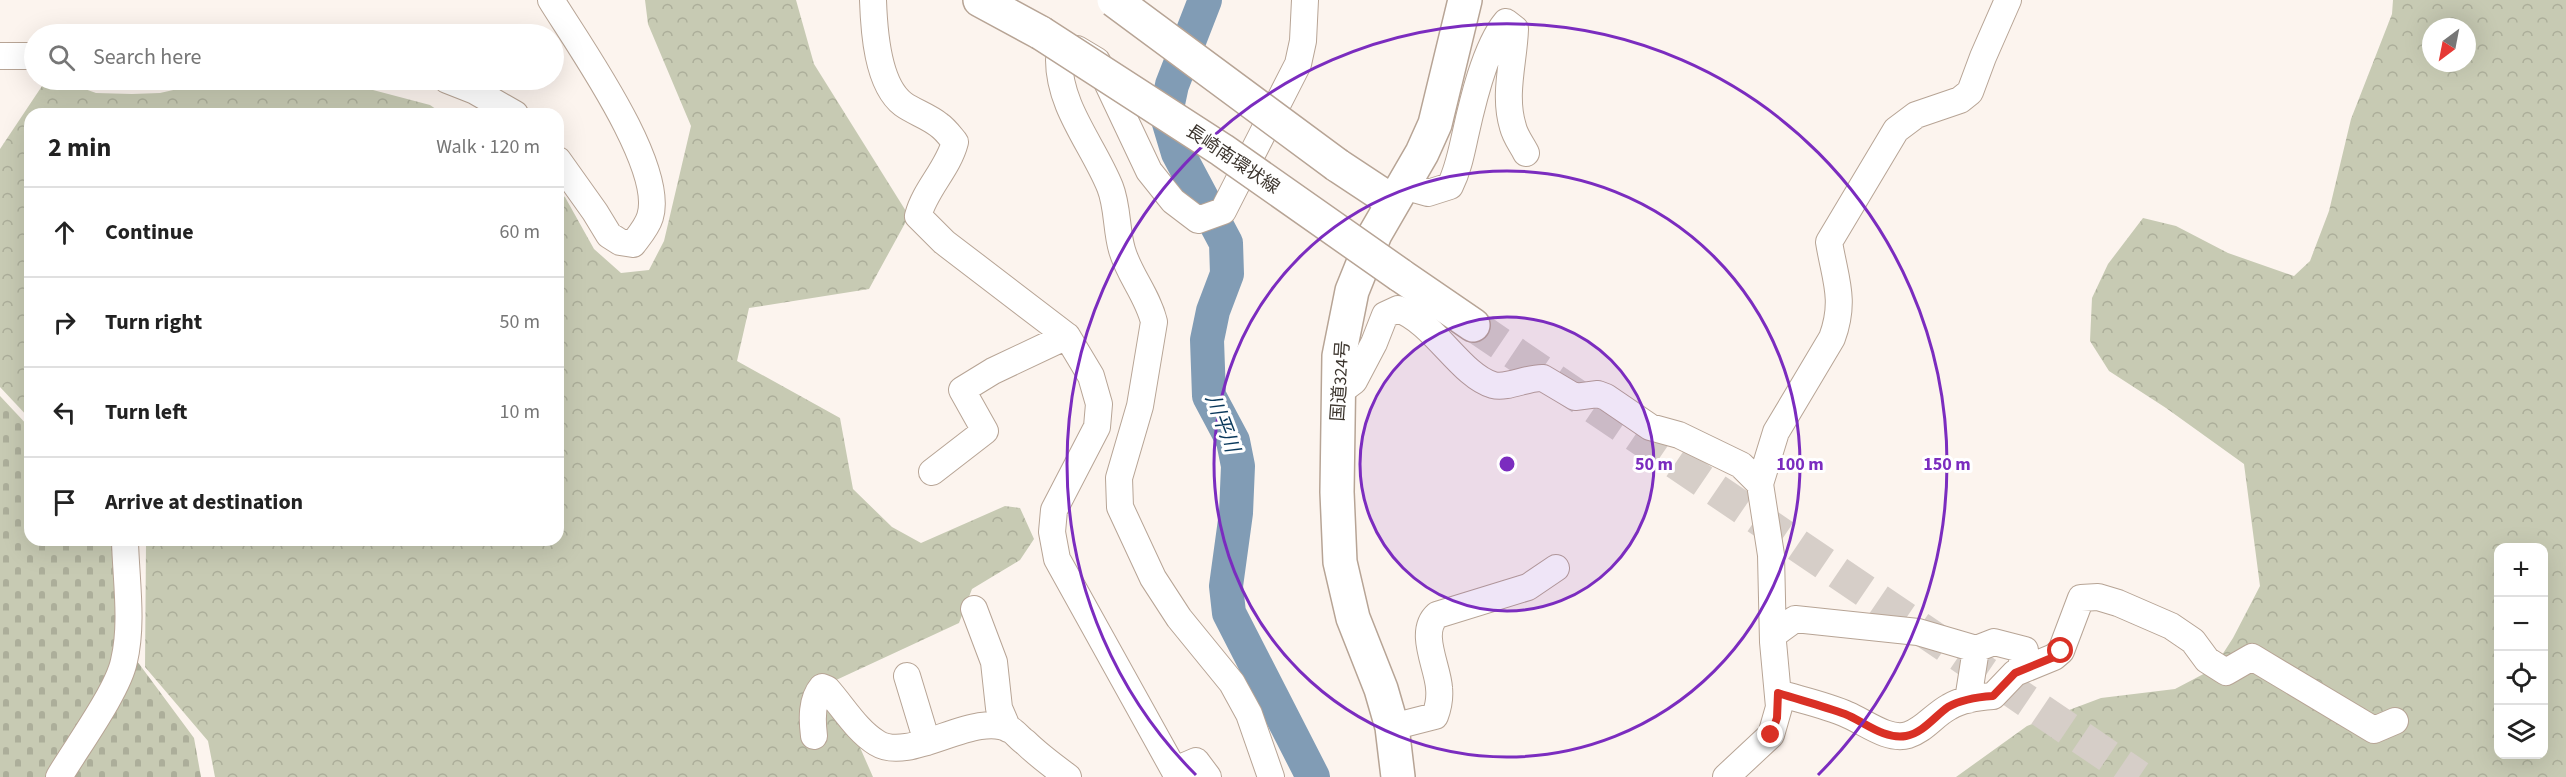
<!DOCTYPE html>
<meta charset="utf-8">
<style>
:root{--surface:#fff;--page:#f6f6f6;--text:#222;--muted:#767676;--line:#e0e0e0}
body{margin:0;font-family:"Source Sans 3","Noto Sans JP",sans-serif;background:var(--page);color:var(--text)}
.controls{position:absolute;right:18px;bottom:18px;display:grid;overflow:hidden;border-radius:12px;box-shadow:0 6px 24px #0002}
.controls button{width:54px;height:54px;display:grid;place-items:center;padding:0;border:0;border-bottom:2px solid var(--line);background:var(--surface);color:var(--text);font:30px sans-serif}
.compass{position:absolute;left:2422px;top:18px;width:54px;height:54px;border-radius:50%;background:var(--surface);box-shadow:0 6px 24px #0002;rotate:212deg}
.stop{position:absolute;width:18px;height:18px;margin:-14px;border:4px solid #d93025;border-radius:50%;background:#fff}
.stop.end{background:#d93025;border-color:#fff;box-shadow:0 2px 6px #0008}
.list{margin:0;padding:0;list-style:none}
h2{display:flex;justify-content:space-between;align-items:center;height:78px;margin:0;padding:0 24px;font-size:26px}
h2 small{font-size:20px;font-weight:400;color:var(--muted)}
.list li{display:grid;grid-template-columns:39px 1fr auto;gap:18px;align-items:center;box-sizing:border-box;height:90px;padding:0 24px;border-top:2px solid var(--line)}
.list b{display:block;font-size:22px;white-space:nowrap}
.list em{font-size:20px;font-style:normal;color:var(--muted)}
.icon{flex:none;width:33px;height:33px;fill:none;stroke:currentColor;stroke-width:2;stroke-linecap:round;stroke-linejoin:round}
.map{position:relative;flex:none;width:2566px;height:777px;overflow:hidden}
.search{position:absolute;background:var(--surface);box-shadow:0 6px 24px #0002;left:24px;top:24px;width:540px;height:66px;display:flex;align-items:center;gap:15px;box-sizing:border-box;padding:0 21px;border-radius:33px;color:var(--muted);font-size:22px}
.panel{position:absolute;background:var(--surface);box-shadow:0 6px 24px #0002;left:24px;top:108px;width:540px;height:438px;border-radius:18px}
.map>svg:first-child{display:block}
</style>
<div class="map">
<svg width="2566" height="777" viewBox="0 0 2566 777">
<defs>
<pattern id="forest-crowns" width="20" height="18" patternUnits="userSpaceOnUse" patternTransform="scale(1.5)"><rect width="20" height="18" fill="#c7cab3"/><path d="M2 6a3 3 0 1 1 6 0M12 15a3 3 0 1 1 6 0" fill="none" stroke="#acae9a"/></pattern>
<pattern id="cemetery-stones" width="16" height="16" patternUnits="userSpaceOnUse" patternTransform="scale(1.5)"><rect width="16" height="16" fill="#c7cab3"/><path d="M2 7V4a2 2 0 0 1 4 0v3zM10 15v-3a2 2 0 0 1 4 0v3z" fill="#acae9a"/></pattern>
</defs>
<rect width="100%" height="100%" fill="#fcf4ee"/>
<path fill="url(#forest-crowns)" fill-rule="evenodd" d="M 645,0 L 796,0 L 814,64 L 909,216 L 869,289 L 749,308 L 737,361 L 840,418 L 853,489 L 892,527 L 921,543 L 1005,506 L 1020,508 L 1034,539 L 1020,560 L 972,589 L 959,623 L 834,681 L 847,718 L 873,777 L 215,777 L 208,741 L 145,667 L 146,544 L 142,540 L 558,540 L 558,193 L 565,197 L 594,249 L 621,273 L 649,270 L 664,241 L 691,126 L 648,24 Z
M 2393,0 L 2566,0 L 2566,777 L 1956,777 L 2027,726 L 2101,698 L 2175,689 L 2213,669 L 2233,638 L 2260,586 L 2244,464 L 2166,408 L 2109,371 L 2090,341 L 2092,298 L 2108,264 L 2143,218 L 2176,226 L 2228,253 L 2294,276 L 2310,261 L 2329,211 L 2351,119 L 2392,14 ZM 2431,27 L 2467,27 L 2467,63 L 2431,63 ZM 2498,548 L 2544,548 L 2544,754 L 2498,754 Z
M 335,80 L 430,105 L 443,114 L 30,114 L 30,419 L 0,387 L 0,149 L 42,86 L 71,84 L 96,93 L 132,94 L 160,93 L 213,81 Z"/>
<path fill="url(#cemetery-stones)" d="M 0,396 L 30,428 L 30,540 L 134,540 L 134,657 L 194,738 L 201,777 L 0,777 Z"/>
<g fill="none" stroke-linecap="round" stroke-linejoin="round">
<path stroke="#819cb5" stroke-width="34" d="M 1205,0 L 1172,85 L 1166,113 L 1178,153 L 1226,243 L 1227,274 L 1213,311 L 1207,340 L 1209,396 L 1233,441 L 1238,466 L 1236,513 L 1226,586 L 1229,613 L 1313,777"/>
<path stroke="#d6cec8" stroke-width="33" stroke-dasharray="33 16" stroke-linecap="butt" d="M 1473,325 L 2139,777"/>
<defs>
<path id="minor" d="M 551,0 C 578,44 666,167 650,217 C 647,227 639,236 633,244 L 620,242 L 609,235 L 595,212 L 558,160
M 873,0 C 874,30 877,84 903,104 C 914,112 928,116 939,125 C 945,129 950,136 955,142 C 948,169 925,189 918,216 L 944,242 L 1067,336 L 1091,376 L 1099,404 L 1097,427 L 1054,510 L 1052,532 L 1057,559 L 1178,777
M 0,56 L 34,56
M 447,80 L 475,91 L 515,114
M 1403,186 L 1428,193 L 1450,186 C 1458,170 1461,154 1465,136 C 1472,104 1485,47 1506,22 L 1515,29 C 1514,61 1503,95 1513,127 C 1515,136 1522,145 1526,153
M 1338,393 L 1354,381 L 1374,343 L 1385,315 L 1398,309 C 1434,322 1461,376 1493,385 C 1507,389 1528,377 1543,378 L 1575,397 L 1598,394 L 1606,397 L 1650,427 L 1679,435 L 1741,465 L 1760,484
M 932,472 L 985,431 L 962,390 L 993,371 L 1067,336
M 974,609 L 994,662 L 999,708 L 1008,729
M 1773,635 L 1795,619 L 1918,632 L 1976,649 L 1994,642 L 2025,650 L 2020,671
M 907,676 L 927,742
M 1778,693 C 1801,700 1826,705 1848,715 C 1865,722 1888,741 1908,735 C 1924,730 1934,715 1949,707 C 1962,699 1978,697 1993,696 L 2015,673 L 2054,657 L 2061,651 L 2081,598 L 2098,597 L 2118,603 L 2171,626 L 2193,641 L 2207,660 L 2226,672 L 2252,657 L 2374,730 L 2395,721
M 1968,700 L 1976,649
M 1392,727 L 1435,716 C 1438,708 1440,697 1439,688 C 1438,667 1418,632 1437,615 L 1528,587 L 1556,568
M 814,736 C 812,720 811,700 822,687 L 827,689 C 843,707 857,731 877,743 C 910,764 976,709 1011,730 C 1016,733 1020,739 1025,742 C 1038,755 1053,766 1068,777
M 1175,770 L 1196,761 L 1208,777
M 59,777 C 76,748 118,691 124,661 C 133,623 126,580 125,541
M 1271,777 L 1249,714 L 1232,683 L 1179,618 L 1153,578 L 1120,507 L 1119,478 L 1140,406 L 1154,322 C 1148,296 1129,275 1122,250 C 1116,230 1118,207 1110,187 C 1093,145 1059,107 1059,60 L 1068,52 L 1077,49 L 1097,61 L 1149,171 L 1173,201 L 1198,220 L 1223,211 L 1298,64 L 1303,41 L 1305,0
M 1726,777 L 1771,735 L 1779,707 L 1773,642 L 1771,555 L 1760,484 L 1776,432 L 1832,338 C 1846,300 1835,279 1829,242 L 1896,130 L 1916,115 L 1960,100 L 1970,92 L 1983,57 L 2008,0"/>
<path id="highway" d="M 980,0 L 1041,33
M 1337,165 L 1393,202
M 1400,275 L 1473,325
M 1398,777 L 1392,727 L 1381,689 L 1353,618 L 1340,562 L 1337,492 L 1339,356 L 1352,291 L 1375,234 L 1422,153 L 1435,124 L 1465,0"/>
</defs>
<use href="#minor" stroke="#b7a495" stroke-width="28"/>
<use href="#highway" stroke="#b7a495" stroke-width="36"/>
<use href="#minor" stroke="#fff" stroke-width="26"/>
<use href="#highway" stroke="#fff" stroke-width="33"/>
<defs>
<path id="highway-bridge" d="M 1114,0 L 1337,165
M 1041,33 L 1222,150 L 1400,275"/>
</defs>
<use href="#highway-bridge" stroke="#b7a495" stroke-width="36" stroke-linecap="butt"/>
<use href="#highway-bridge" stroke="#fff" stroke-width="33"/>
</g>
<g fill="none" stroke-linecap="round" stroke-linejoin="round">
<path stroke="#d93025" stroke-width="8" d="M 1771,735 L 1777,718 L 1778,693 C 1800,700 1823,706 1845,714 C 1863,721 1884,740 1906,736 C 1923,733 1935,716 1948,707 C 1962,699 1978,697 1993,696 L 2015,673 L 2054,657 L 2061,651"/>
</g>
<circle cx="1507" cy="464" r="147" fill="#7b2cbf" fill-opacity=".12"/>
<g fill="none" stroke="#7b2cbf" stroke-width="3">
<circle cx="1507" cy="464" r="147"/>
<circle cx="1507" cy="464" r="293"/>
<path d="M1196 775A440 440 0 1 1 1818 775"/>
</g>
<g text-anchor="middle" stroke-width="6" stroke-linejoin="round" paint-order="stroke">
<g font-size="18" fill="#3c352e" stroke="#fff">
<text transform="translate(1233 159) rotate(34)" y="6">長崎南環状線</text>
<text transform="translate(1340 381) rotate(-86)" y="6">国道324号</text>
</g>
<g font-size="20" font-style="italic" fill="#09385b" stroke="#fff">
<text transform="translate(1223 423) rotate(69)" y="7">川平川</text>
</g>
</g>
<circle cx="1507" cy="464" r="9" fill="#7b2cbf" stroke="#fff" stroke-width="3"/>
<g font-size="18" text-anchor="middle" font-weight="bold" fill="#7b2cbf" stroke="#fff" stroke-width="6" stroke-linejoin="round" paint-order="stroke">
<text x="1654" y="470">50 m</text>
<text x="1800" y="470">100 m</text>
<text x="1947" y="470">150 m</text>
</g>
</svg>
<div class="controls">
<button>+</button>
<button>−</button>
<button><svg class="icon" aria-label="locate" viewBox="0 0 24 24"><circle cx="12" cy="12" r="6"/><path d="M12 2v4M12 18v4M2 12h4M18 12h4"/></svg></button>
<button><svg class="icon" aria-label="layers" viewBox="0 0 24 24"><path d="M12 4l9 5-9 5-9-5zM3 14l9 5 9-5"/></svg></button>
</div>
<svg class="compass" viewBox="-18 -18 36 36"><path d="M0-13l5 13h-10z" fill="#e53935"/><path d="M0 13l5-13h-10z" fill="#767676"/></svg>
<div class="stop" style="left:2061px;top:651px"></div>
<div class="stop end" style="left:1771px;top:735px"></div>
<div class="search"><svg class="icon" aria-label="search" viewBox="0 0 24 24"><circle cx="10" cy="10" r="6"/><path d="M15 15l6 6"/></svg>Search here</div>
<section class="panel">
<h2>2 min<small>Walk · 120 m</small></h2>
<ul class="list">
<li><svg class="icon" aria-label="ahead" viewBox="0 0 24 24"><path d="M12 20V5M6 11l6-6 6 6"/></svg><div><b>Continue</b></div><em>60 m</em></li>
<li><svg class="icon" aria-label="right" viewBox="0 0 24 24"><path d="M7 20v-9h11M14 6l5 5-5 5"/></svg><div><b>Turn right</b></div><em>50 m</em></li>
<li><svg class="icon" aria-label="left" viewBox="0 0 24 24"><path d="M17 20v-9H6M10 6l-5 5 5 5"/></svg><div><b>Turn left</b></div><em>10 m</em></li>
<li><svg class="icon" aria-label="arrive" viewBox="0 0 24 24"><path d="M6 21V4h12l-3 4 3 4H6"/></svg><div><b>Arrive at destination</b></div></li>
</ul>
</section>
</div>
